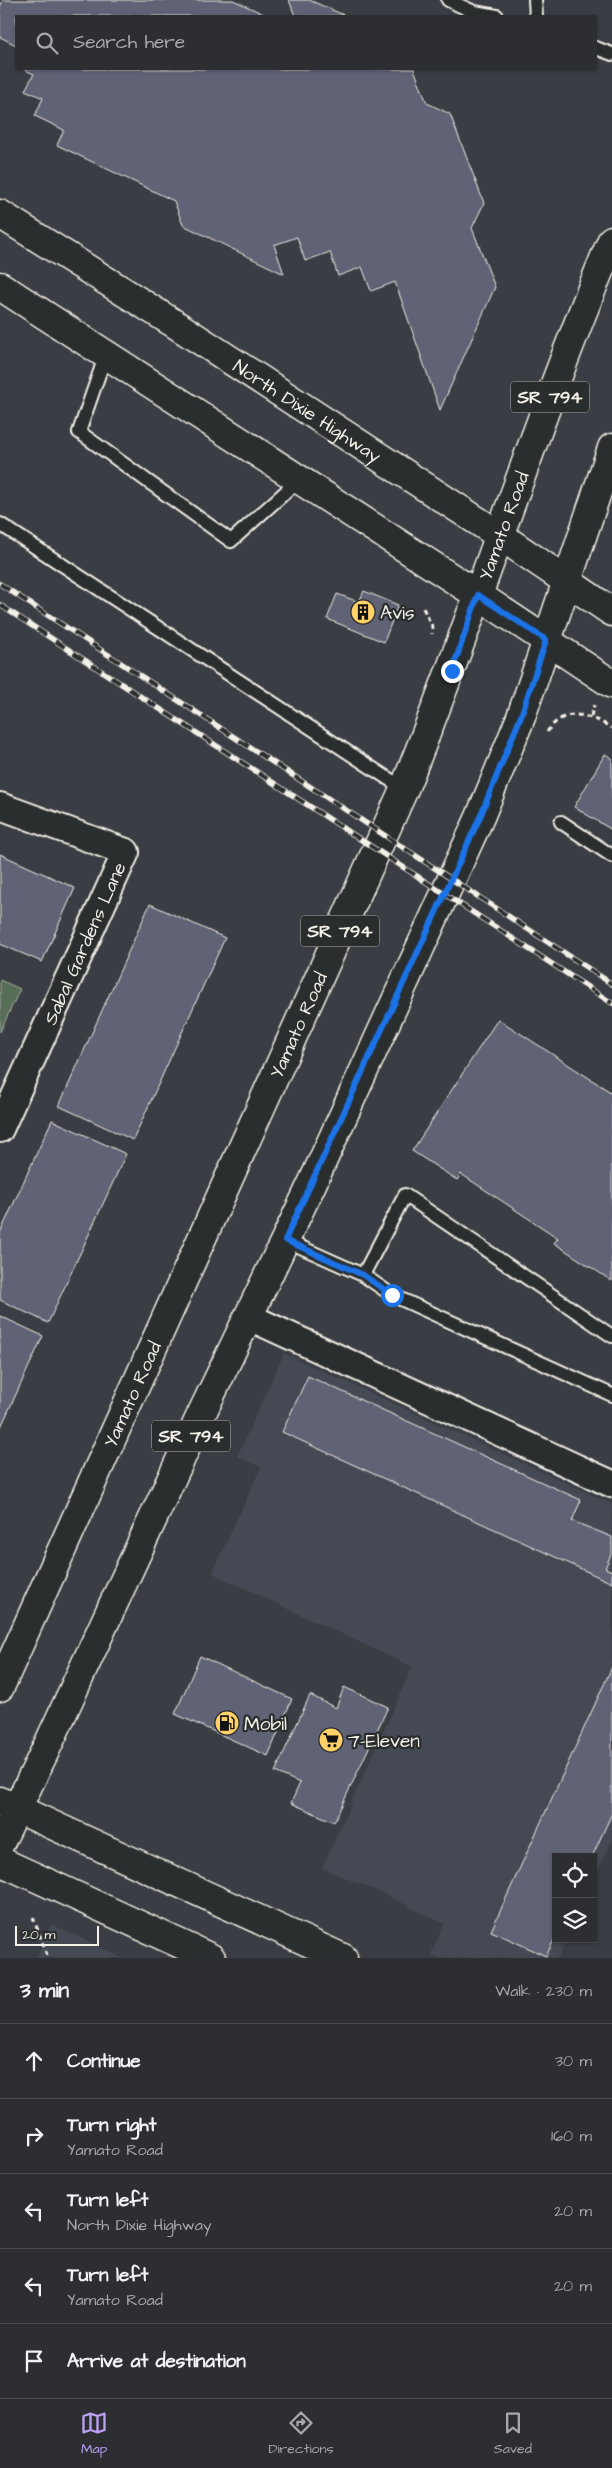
<!DOCTYPE html>
<meta charset="utf-8">
<style>
:root{--surface:#2c2e32;--page:#383a3e;--text:#f1f3f6;--muted:#a6a8ac;--line:#484a4d;--accent:#bca0f2}
body{margin:0;font-family:"Architects Daughter",sans-serif;background:var(--page);color:var(--text)}
.controls{position:absolute;right:15px;bottom:15px;display:grid;overflow:hidden;border-radius:0px;box-shadow:0 1px 4px #0004}
.controls button{width:45px;height:45px;display:grid;place-items:center;padding:0;border:0;border-bottom:1px solid var(--line);background:var(--surface);color:var(--text);font:25px sans-serif}
.scale{position:absolute;left:15px;bottom:12px;width:84px;box-sizing:border-box;padding-left:5px;border:2px solid #f4f1e8;border-top:0;font-size:14px;line-height:18px;white-space:nowrap;color:#f4f1e8;-webkit-text-stroke:4px #2a2d2e;paint-order:stroke}
.stop{position:absolute;width:15px;height:15px;margin:-11px;border:4px solid #1a73e8;border-radius:50%;background:#fff}
.stop.end{background:#1a73e8;border-color:#fff;box-shadow:0 1px 5px #0008}
.list{margin:0;padding:0;list-style:none}
h2{display:flex;justify-content:space-between;align-items:center;height:65px;margin:0;padding:0 20px;font-size:21px}
h2 small{font-size:16px;font-weight:400;color:var(--muted)}
.list li{display:grid;grid-template-columns:32px 1fr auto;gap:15px;align-items:center;box-sizing:border-box;height:75px;padding:0 20px;border-top:1px solid var(--line)}
.list b{display:block;font-size:19px;white-space:nowrap}
.list p{margin:0;font-size:16px;white-space:nowrap;color:var(--muted)}
.list em{font-size:16px;font-style:normal;color:var(--muted)}
.icon{flex:none;width:28px;height:28px;fill:none;stroke:currentColor;stroke-width:2;stroke-linecap:round;stroke-linejoin:round}
.map{position:relative;flex:none;width:612px;height:1958px;overflow:hidden}
.search{position:absolute;background:var(--surface);box-shadow:0 1px 4px #0004;left:15px;right:15px;top:15px;height:55px;display:flex;align-items:center;gap:12px;box-sizing:border-box;padding:0 18px;border-radius:0px;color:var(--muted);font-size:19px}
.sheet{height:440px;background:var(--surface)}
nav{display:flex;justify-content:space-around;align-items:center;box-sizing:border-box;height:70px;border-top:1px solid var(--line);background:var(--surface);font-size:14px;color:var(--muted)}
nav a{display:grid;justify-items:center;gap:2px}
nav .on{color:var(--accent)}
.map>svg:first-child{display:block}
</style>
<div class="map">
<svg width="612" height="1958" viewBox="0 0 612 1958">
<rect width="100%" height="100%" fill="#3a3d43"/>
<filter id="ink" filterUnits="userSpaceOnUse"><feTurbulence type="fractalNoise" baseFrequency=".02" numOctaves="2"/><feDisplacementMap in="SourceGraphic" scale="10" xChannelSelector="R" yChannelSelector="G"/><feConvolveMatrix kernelMatrix="1 2 1 2 8 2 1 2 1" color-interpolation-filters="sRGB"/></filter>
<g filter="url(#ink)">
<path fill="#454852" d="M 284,1353 L 612,1504 L 612,1840 L 593,1881 L 593,1857 L 556,1857 L 556,1939 L 567,1939 L 558,1958 L 438,1958 L 431,1954 L 444,1924 L 386,1895 L 322,1868 L 412,1667 L 212,1573 L 261,1467 L 237,1456 Z
M 52,1924 L 123,1958 L 36,1958 Z"/>
<path fill="#596d58" stroke="#a6afa0" d="M 0,980 L 20,989 L 0,1032 Z"/>
<path fill="#606274" stroke="#f4f1e8" d="M 3,0 L 233,0 L 268,16 L 16,16 L 16,45 L 0,37 L 0,7 Z
M 289,0 L 309,0 L 346,16 L 295,16 Z
M 23,69 L 414,69 L 427,103 L 450,114 L 484,203 L 472,228 L 495,287 L 440,410 L 395,282 L 371,291 L 362,267 L 338,276 L 330,252 L 305,261 L 297,237 L 274,245 L 284,274 L 183,225 L 174,201 L 57,145 L 64,130 L 35,116 L 43,98 L 25,90 L 34,74 Z
M 364,591 L 398,605 L 384,642 L 327,619 L 337,594 L 359,602 Z
M 605,754 L 612,758 L 612,830 L 574,807 Z
M 0,854 L 75,888 L 42,962 L 0,944 Z
M 150,904 L 225,938 L 133,1140 L 59,1106 Z
M 498,1019 L 612,1093 L 612,1281 L 554,1243 L 558,1238 L 461,1174 L 457,1180 L 412,1151 Z
M 52,1120 L 126,1154 L 48,1323 L 0,1300 L 0,1233 Z
M 0,1316 L 43,1336 L 0,1429 Z
M 308,1376 L 581,1500 L 572,1521 L 612,1537 L 612,1552 L 605,1568 L 612,1571 L 612,1583 L 282,1432 Z
M 200,1656 L 292,1699 L 268,1756 L 175,1714 Z
M 612,1667 L 612,1813 L 592,1857 L 556,1857 L 556,1936 L 546,1956 L 491,1931 Z
M 344,1687 L 388,1707 L 334,1822 L 291,1803 L 300,1783 L 275,1772 L 310,1695 L 336,1708 Z"/>
<g fill="none" stroke-linecap="round" stroke-linejoin="round">
<defs>
<path id="service" d="M 448,0 L 474,12 L 497,16
M 535,0 L 536,16
M 596,48 L 612,54
M 106,354 L 79,432 L 231,541 L 300,479
M 0,524 L 404,789
M 561,822 L 612,856
M 285,1240 L 363,1275 L 392,1295 L 612,1395
M 363,1275 L 405,1195 L 612,1336"/>
<path id="minor" d="M 0,806 L 126,852 L 0,1129
M 249,1317 L 612,1484"/>
<g id="tertiary">
<path id="s1" d="M 0,214 L 175,324 L 499,535"/>
<path d="M 0,286 L 478,595"/>
<path d="M 0,1801 L 343,1958"/>
<path d="M 0,1861 L 211,1958"/>
</g>
<path id="secondary" d="M 499,535 L 612,612
M 478,595 L 612,684"/>
<g id="primary">
<path id="s2" d="M 0,1687 L 404,789 C 478,608 536,420 612,240"/>
<path d="M 0,1843 L 46,1749 L 201,1415 L 311,1186 L 480,817 L 521,717 L 612,448"/>
</g>
</defs>
<use href="#service" stroke="#f4f1e8" stroke-width="16"/>
<use href="#minor" stroke="#f4f1e8" stroke-width="30"/>
<use href="#tertiary" stroke="#f4f1e8" stroke-width="31"/>
<use href="#secondary" stroke="#f4f1e8" stroke-width="31"/>
<use href="#primary" stroke="#f4f1e8" stroke-width="31"/>
<path stroke="#f4f1e8" stroke-width="3" stroke-dasharray="5 4" stroke-linecap="butt" d="M 423,608 L 432,626 L 432,634
M 591,716 L 594,705
M 547,732 C 565,705 589,715 612,728
M 33,1917 L 48,1958"/>
<use href="#service" stroke="#2a2d2e" stroke-width="12"/>
<use href="#minor" stroke="#2a2d2e" stroke-width="26"/>
<use href="#tertiary" stroke="#2a2d2e" stroke-width="28"/>
<use href="#secondary" stroke="#2a2d2e" stroke-width="28"/>
<use href="#primary" stroke="#2a2d2e" stroke-width="28"/>
<defs>
<path id="rail" d="M 0,584 L 612,984
M 0,605 L 612,1003"/>
</defs>
<use href="#rail" stroke="#f4f1e8" stroke-width="5.5"/>
<use href="#rail" stroke="#2a2d2e" stroke-width="4" stroke-dasharray="11" stroke-linecap="butt"/>
</g>
</g>
<g fill="none" stroke-linecap="round" stroke-linejoin="round" filter="url(#ink)">
<path stroke="#1a73e8" stroke-width="6" d="M 392,1295 L 363,1275 L 285,1240 L 480,817 L 521,716 L 546,640 L 478,595 L 452,671"/>
</g>
<defs>
<symbol id="building-disc" viewBox="-11 -11 22 22"><circle r="9.5" fill="#ffd166" stroke="#2a2d2e"/><path d="M-4-6H4V6H1V3H-1V6H-4ZM-2.5-4.3h1.7v1.8h-1.7ZM.8-4.3h1.7v1.8H.8ZM-2.5-1h1.7V.8h-1.7ZM.8-1h1.7V.8H.8Z" fill="#111"/></symbol>
<symbol id="fuel-disc" viewBox="-11 -11 22 22"><circle r="9.5" fill="#ffd166" stroke="#2a2d2e"/><path d="M-5.5-6h7V0h2V4h1.3V-2.5L3-4.5l.8-.8L6-3V5H2.5V1h-1V6h-7ZM-4.2-4.7v3.2H.2V-4.7Z" fill="#111"/></symbol>
<symbol id="supermarket-disc" viewBox="-11 -11 22 22"><circle r="9.5" fill="#ffd166" stroke="#2a2d2e"/><path d="M-6-5.5h2.5l.6 2H6L4.5 2H-2.5L-4.4-4H-6ZM-1.5 3.2a1.3 1.3 0 1 0 .1 0ZM3 3.2a1.3 1.3 0 1 0 .1 0Z" fill="#111"/></symbol>
</defs>
<g fill-rule="evenodd">
<use href="#building-disc" x="349" y="598" width="28" height="28"/>
<use href="#fuel-disc" x="213" y="1709" width="28" height="28"/>
<use href="#supermarket-disc" x="317" y="1726" width="28" height="28"/>
</g>
<g text-anchor="middle" stroke-width="4.5" stroke-linejoin="round" paint-order="stroke">
<g fill="#2a2d2e" stroke="#b7b6b0" stroke-width="1">
<rect x="511" y="381.5" width="78" height="31" rx="4"/>
<rect x="301" y="915.5" width="78" height="31" rx="4"/>
<rect x="152" y="1420.5" width="78" height="31" rx="4"/>
</g>
<g font-size="18" font-weight="bold" fill="#f4f1e8">
<text x="550" y="403">SR 794</text>
<text x="340" y="937">SR 794</text>
<text x="191" y="1442">SR 794</text>
</g>
<g font-size="19" fill="#f4f1e8" stroke="#2a2d2e">
<text dy="7" stroke="none"><textPath href="#s1" startOffset="365">North Dixie Highway</textPath></text>
<text dy="7" stroke="none"><textPath href="#s2" startOffset="1266">Yamato Road</textPath></text>
<text transform="translate(84 943) rotate(-66)" y="7">Sabal Gardens Lane</text>
<text dy="7" stroke="none"><textPath href="#s2" startOffset="726">Yamato Road</textPath></text>
<text dy="7" stroke="none"><textPath href="#s2" startOffset="321">Yamato Road</textPath></text>
</g>
<g font-size="19" fill="#f4f1e8" stroke="#2a2d2e" text-anchor="start">
<text x="380" y="619">Avis</text>
<text x="244" y="1730">Mobil</text>
<text x="348" y="1747">7-Eleven</text>
</g>
</g>
</svg>
<div class="controls">
<button><svg class="icon" aria-label="locate" viewBox="0 0 24 24"><circle cx="12" cy="12" r="6"/><path d="M12 2v4M12 18v4M2 12h4M18 12h4"/></svg></button>
<button><svg class="icon" aria-label="layers" viewBox="0 0 24 24"><path d="M12 4l9 5-9 5-9-5zM3 14l9 5 9-5"/></svg></button>
</div>
<div class="scale">20 m</div>
<div class="stop" style="left:392px;top:1295px"></div>
<div class="stop end" style="left:452px;top:671px"></div>
<div class="search"><svg class="icon" aria-label="search" viewBox="0 0 24 24"><circle cx="10" cy="10" r="6"/><path d="M15 15l6 6"/></svg>Search here</div>
</div>
<section class="sheet">
<h2>3 min<small>Walk · 230 m</small></h2>
<ul class="list">
<li><svg class="icon" aria-label="ahead" viewBox="0 0 24 24"><path d="M12 20V5M6 11l6-6 6 6"/></svg><div><b>Continue</b></div><em>30 m</em></li>
<li><svg class="icon" aria-label="right" viewBox="0 0 24 24"><path d="M7 20v-9h11M14 6l5 5-5 5"/></svg><div><b>Turn right</b><p>Yamato Road</p></div><em>160 m</em></li>
<li><svg class="icon" aria-label="left" viewBox="0 0 24 24"><path d="M17 20v-9H6M10 6l-5 5 5 5"/></svg><div><b>Turn left</b><p>North Dixie Highway</p></div><em>20 m</em></li>
<li><svg class="icon" aria-label="left" viewBox="0 0 24 24"><path d="M17 20v-9H6M10 6l-5 5 5 5"/></svg><div><b>Turn left</b><p>Yamato Road</p></div><em>20 m</em></li>
<li><svg class="icon" aria-label="arrive" viewBox="0 0 24 24"><path d="M6 21V4h12l-3 4 3 4H6"/></svg><div><b>Arrive at destination</b></div></li>
</ul>
</section>
<nav>
<a class="on"><svg class="icon" aria-label="map" viewBox="0 0 24 24"><path d="M3 6l6-2 6 2 6-2v14l-6 2-6-2-6 2zM9 4v14M15 6v14"/></svg>Map</a>
<a><svg class="icon" aria-label="directions" viewBox="0 0 24 24"><path d="M12 3l9 9-9 9-9-9zM9 14v-3h6M13 9l2 2-2 2"/></svg>Directions</a>
<a><svg class="icon" aria-label="saved" viewBox="0 0 24 24"><path d="M7 4h10v16l-5-4-5 4z"/></svg>Saved</a>
</nav>
